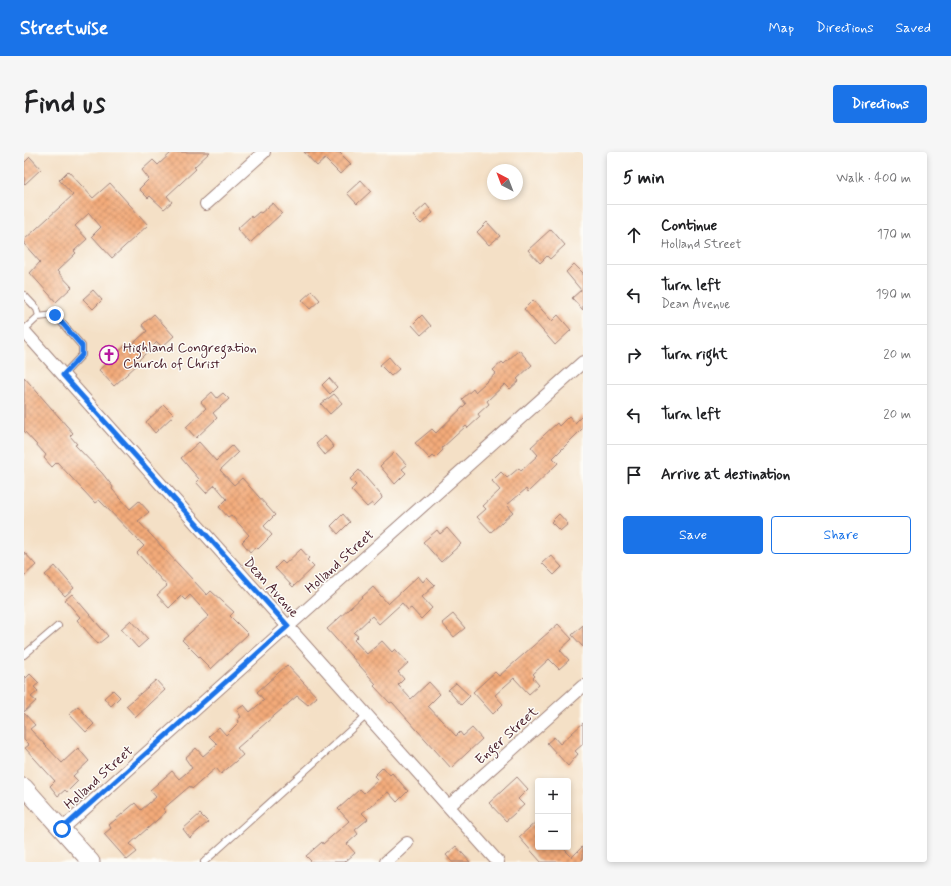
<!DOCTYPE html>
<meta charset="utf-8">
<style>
:root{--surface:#fff;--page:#f6f6f6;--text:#202124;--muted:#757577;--line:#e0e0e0;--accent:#1a73e8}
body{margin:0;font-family:Mynerve,sans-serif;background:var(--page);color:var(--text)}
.controls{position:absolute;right:12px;bottom:12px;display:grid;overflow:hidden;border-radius:4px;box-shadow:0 2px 6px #0003}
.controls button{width:36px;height:36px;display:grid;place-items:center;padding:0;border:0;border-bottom:1px solid var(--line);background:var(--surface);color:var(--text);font:20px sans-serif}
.compass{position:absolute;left:463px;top:12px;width:36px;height:36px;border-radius:50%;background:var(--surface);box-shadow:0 2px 6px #0003;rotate:318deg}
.stop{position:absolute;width:12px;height:12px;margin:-9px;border:3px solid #1a73e8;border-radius:50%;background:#fff}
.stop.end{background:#1a73e8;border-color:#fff;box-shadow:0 1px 4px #0008}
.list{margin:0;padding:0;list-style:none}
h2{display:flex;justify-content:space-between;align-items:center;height:52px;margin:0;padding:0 16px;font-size:17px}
h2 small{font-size:13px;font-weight:400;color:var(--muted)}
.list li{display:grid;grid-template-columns:26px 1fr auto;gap:12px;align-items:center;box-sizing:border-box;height:60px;padding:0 16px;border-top:1px solid var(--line)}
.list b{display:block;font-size:15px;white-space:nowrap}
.list p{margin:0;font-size:13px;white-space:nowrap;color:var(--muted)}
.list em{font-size:13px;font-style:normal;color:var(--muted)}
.actions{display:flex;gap:8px;padding:12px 16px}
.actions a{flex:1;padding:9px 0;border:1px solid var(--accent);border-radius:4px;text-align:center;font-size:14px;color:var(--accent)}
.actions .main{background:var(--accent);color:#fff}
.icon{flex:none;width:22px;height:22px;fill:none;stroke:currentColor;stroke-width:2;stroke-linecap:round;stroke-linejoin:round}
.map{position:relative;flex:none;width:559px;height:710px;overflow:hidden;border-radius:4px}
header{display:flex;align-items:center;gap:24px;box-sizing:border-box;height:56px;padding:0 20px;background:var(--accent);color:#fff}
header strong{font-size:19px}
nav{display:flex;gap:22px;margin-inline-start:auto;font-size:14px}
.intro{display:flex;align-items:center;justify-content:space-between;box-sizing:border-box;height:96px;padding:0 24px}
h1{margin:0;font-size:28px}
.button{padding:10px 18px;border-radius:4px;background:var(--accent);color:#fff;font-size:14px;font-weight:700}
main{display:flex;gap:24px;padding:0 24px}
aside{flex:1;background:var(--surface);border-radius:4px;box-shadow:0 2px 6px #0003}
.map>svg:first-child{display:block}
</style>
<header>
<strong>Streetwise</strong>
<nav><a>Map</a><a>Directions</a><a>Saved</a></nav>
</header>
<div class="intro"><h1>Find us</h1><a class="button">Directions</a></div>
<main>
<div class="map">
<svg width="559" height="710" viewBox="0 0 559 710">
<defs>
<pattern id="building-cross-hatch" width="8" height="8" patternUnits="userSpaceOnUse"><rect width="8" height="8" fill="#f3aa79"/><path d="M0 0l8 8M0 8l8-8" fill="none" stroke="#c78a63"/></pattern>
</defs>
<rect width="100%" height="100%" fill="#fdfcf7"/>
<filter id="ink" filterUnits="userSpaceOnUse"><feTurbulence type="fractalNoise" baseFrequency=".025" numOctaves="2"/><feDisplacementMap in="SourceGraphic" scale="8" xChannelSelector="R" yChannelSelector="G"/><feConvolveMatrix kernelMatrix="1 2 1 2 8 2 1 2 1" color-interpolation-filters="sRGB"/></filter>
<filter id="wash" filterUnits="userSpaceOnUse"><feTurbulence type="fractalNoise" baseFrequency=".012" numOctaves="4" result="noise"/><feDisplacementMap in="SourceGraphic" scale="16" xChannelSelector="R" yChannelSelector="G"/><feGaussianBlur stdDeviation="0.9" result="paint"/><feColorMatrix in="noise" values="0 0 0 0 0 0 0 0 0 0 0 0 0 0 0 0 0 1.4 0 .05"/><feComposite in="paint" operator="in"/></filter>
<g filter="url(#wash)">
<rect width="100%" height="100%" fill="#f4e0c6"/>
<g id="blocks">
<path fill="url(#building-cross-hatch)" d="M 148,0 L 186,0 L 170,15 L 172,17 L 143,44 L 148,50 L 140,57 L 126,44 L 124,46 L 115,37 L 125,27 L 118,18 L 129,8 L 134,13 Z
M 280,0 L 315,0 L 327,12 L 316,22 L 301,7 L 293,14 Z
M 6,5 L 17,17 L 0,33 L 0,11 Z
M 44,19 L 69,46 L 86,31 L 124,73 L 88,106 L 68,84 L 77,75 L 65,61 L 51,74 L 63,87 L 50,99 L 52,101 L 33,119 L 48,135 L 32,150 L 6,121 L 16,110 L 0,92 L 0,88 L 49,43 L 35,28 Z
M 337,28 L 347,39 L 333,52 L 323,41 Z
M 249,51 L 258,61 L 226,91 L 213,77 L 227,64 L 228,66 L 235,60 L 237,61 Z
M 402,52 L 409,61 L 397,72 L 389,64 Z
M 463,70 L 476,84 L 465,93 L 453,80 Z
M 527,77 L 541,93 L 526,107 L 523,104 L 516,111 L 504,98 Z
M 550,112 L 559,121 L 559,158 L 548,146 L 557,138 L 542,120 Z
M 69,138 L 78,148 L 69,157 L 59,147 Z
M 288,139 L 296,148 L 286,157 L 278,148 Z
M 509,148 L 528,169 L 534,163 L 547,178 L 531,193 L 500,157 Z
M 130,162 L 150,184 L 138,195 L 133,190 L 114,209 L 115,211 L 90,234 L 75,218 L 101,194 L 103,197 L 123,179 L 118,173 Z
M 398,163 L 407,174 L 397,183 L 388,173 Z
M 495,198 L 508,213 L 493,227 L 495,229 L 486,237 L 481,232 L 463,249 L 465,252 L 454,262 L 456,265 L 444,276 L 442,274 L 418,296 L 419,298 L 411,306 L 409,304 L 406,307 L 391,291 L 408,277 L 412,281 L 442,252 L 438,247 L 449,237 L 451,240 L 472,221 L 469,218 L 478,210 L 480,212 Z
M 365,205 L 375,217 L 367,224 L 356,213 Z
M 0,225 L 49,281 L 46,284 L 53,292 L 51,293 L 78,321 L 89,335 L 88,337 L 106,357 L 115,349 L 125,360 L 114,369 L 183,443 L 187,439 L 210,460 L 206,464 L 224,482 L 187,517 L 158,488 L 185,464 L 166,443 L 161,448 L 157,444 L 145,456 L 133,443 L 143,434 L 113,401 L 120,394 L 75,348 L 71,351 L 33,310 L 28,315 L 20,306 L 22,303 L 0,279 Z
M 305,226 L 313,235 L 306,242 L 298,233 Z
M 188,240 L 193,246 L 199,241 L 205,247 L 189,261 L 193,266 L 172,286 L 162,275 L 182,256 L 177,250 Z
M 310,242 L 318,251 L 306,262 L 297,252 Z
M 140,253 L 150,263 L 131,281 L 122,270 Z
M 559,263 L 559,276 L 529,306 L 534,311 L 504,340 L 502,337 L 483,353 L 489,360 L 467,380 L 453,365 L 462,357 L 459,354 L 476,338 L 468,329 L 477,320 L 483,326 L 495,316 L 497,319 L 514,303 L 507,295 L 533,271 L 535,274 L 545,264 L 551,271 Z
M 301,284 L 310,295 L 301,303 L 292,292 Z
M 175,290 L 192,309 L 208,294 L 214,301 L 196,318 L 210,333 L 218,326 L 251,363 L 240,374 L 248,383 L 234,397 L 232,395 L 226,400 L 218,390 L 225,383 L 207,363 L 204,365 L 195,355 L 203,347 L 191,333 L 182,341 L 172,330 L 175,327 L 157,306 Z
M 371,300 L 383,313 L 378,317 L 382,321 L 371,332 L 356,314 Z
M 335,318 L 357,343 L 358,346 L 350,354 L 348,351 L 343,355 L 327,338 L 332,333 L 326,327 Z
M 319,362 L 326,370 L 314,382 L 307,374 Z
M 535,362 L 544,372 L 536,379 L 527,370 Z
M 423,376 L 437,392 L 417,410 L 399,390 L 413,378 L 416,382 Z
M 277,397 L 285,406 L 283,408 L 290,415 L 269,435 L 251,416 L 258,409 L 261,412 Z
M 0,400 L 12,413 L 0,424 Z
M 527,403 L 538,415 L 530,423 L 518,411 Z
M 31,414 L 50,436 L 41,444 L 21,423 Z
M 394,424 L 399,430 L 403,425 L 411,433 L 398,445 L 408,456 L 397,467 L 387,456 L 384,458 L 378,451 L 355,472 L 348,464 L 330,481 L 334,484 L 330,488 L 343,502 L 358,489 L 368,500 L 371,497 L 384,511 L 374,520 L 380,527 L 374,533 L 387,547 L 405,530 L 416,542 L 404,554 L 432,584 L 436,580 L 439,584 L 448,576 L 458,587 L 427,616 L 368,550 L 366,551 L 350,534 L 352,532 L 303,477 L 349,435 L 364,452 Z
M 48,442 L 84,484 L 74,492 L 53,468 L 56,465 L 41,448 Z
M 429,462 L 441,476 L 430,485 L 418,471 Z
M 107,468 L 124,487 L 114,496 L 97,477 Z
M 534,472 L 548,487 L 536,498 L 545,508 L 535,517 L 525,507 L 509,522 L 511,524 L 509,526 L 515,533 L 505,542 L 490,526 L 471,543 L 479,552 L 469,562 L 449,540 L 471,520 L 475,524 Z
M 559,473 L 559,495 L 548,483 Z
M 263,513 L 293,545 L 284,553 L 273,544 L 213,596 L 219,603 L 197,622 L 192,616 L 168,637 L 166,634 L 139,657 L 142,660 L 106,692 L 113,700 L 103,708 L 80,682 L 87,676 L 85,673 L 111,651 L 117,658 L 132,645 L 126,638 L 148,619 L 155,627 L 168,616 L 161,606 L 172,596 L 179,604 L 193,592 L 185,584 L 195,575 L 202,583 L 215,570 L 214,567 L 217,565 L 213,558 L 220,553 L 226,560 L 240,548 L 233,540 Z
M 6,522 L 15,531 L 10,535 L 14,539 L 7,545 L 12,549 L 0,560 L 0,524 L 2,526 Z
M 132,528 L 141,538 L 112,565 L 102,554 Z
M 432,531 L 446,544 L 437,553 L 424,538 Z
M 89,538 L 96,545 L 87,554 L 80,546 Z
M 54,554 L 70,572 L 62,580 L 45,562 Z
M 0,561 L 11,573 L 6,577 L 38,611 L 54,596 L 65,609 L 49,624 L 54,629 L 43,640 L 41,638 L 34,644 L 26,634 L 31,629 L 1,596 L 5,593 L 0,588 Z
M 559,571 L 559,592 L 551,599 L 554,602 L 544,614 L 523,591 L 530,585 L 536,592 Z
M 359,615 L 366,623 L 368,621 L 384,639 L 373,650 L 364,640 L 338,661 L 344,667 L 331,678 L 334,682 L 323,692 L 331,701 L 321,710 L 288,710 L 282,704 L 298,690 L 299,692 L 325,669 L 314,657 L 336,637 L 340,641 L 354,628 L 350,624 Z
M 493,625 L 504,637 L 494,647 L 500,653 L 482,669 L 465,651 Z
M 176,662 L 184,670 L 166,686 L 159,677 Z
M 514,668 L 514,695 L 538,695 L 548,705 L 559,694 L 559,710 L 517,710 L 495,685 Z
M 432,694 L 446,710 L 428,710 L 422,703 Z"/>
</g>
</g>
<g filter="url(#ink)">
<use href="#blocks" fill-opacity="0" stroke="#9f8078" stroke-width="1"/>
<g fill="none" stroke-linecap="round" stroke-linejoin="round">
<defs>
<path id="lane" d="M 0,143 L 13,157 L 15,164 L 0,178
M 14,165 L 31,163 L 58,194 L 58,203 L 39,223
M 0,503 L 34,474
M 180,710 L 343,563"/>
<path id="street" d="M 182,52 L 240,0
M 0,179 L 474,710
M 425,654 L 559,534
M 38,677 L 559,210
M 362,710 L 383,691"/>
<path id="secondary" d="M 0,635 L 67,710"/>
</defs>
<use href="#lane" stroke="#9f8078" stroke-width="8"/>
<use href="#street" stroke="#9f8078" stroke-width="14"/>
<use href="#secondary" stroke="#9f8078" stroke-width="19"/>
<use href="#lane" stroke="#fff" stroke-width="6"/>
<use href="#street" stroke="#fff" stroke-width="12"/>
<use href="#secondary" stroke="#fff" stroke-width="17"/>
</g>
</g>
<g fill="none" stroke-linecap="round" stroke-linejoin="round" filter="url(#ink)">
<path stroke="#1a73e8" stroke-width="5" d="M 31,163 L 58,194 L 58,203 L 39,223 L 264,474 L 38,677"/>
</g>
<defs>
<symbol id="church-ring" viewBox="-11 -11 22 22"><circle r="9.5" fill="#fdfcf7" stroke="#b5179e" stroke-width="1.5"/><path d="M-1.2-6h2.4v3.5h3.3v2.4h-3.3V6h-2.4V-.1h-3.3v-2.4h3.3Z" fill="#b5179e"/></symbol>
</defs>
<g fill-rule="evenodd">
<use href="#church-ring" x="74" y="192" width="22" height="22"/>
</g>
<g text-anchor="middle" stroke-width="3" stroke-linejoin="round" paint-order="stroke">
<g font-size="14" fill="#4a1f2b" stroke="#fdfcf7" text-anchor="start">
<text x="99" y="200">Highland Congregation<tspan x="99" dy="16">Church of Christ</tspan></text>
</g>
<g font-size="14" fill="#4a1f2b" stroke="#fdfcf7">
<text transform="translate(315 409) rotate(-42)" y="5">Holland Street</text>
<text transform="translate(248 435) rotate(48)" y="5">Dean Avenue</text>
<text transform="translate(482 583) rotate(-42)" y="5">Enger Street</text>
<text transform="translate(74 625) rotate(-42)" y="5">Holland Street</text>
</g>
</g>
</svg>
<div class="controls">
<button>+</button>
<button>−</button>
</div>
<svg class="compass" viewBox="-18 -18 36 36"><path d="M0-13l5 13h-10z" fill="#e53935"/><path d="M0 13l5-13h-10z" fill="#757577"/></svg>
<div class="stop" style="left:38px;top:677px"></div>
<div class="stop end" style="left:31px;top:163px"></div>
</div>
<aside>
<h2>5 min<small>Walk · 400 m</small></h2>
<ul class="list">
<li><svg class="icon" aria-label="ahead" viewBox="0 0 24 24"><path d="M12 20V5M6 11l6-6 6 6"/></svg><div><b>Continue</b><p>Holland Street</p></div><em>170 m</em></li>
<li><svg class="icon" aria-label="left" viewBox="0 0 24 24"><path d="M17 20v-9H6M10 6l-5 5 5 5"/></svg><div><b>Turn left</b><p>Dean Avenue</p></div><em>190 m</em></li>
<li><svg class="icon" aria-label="right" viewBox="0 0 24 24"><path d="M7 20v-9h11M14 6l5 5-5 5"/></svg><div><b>Turn right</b></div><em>20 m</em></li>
<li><svg class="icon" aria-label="left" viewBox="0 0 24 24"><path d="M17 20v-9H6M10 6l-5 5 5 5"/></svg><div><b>Turn left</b></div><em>20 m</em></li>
<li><svg class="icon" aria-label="arrive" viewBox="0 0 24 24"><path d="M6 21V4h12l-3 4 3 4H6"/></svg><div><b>Arrive at destination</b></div></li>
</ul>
<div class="actions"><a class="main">Save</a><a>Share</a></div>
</aside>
</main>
